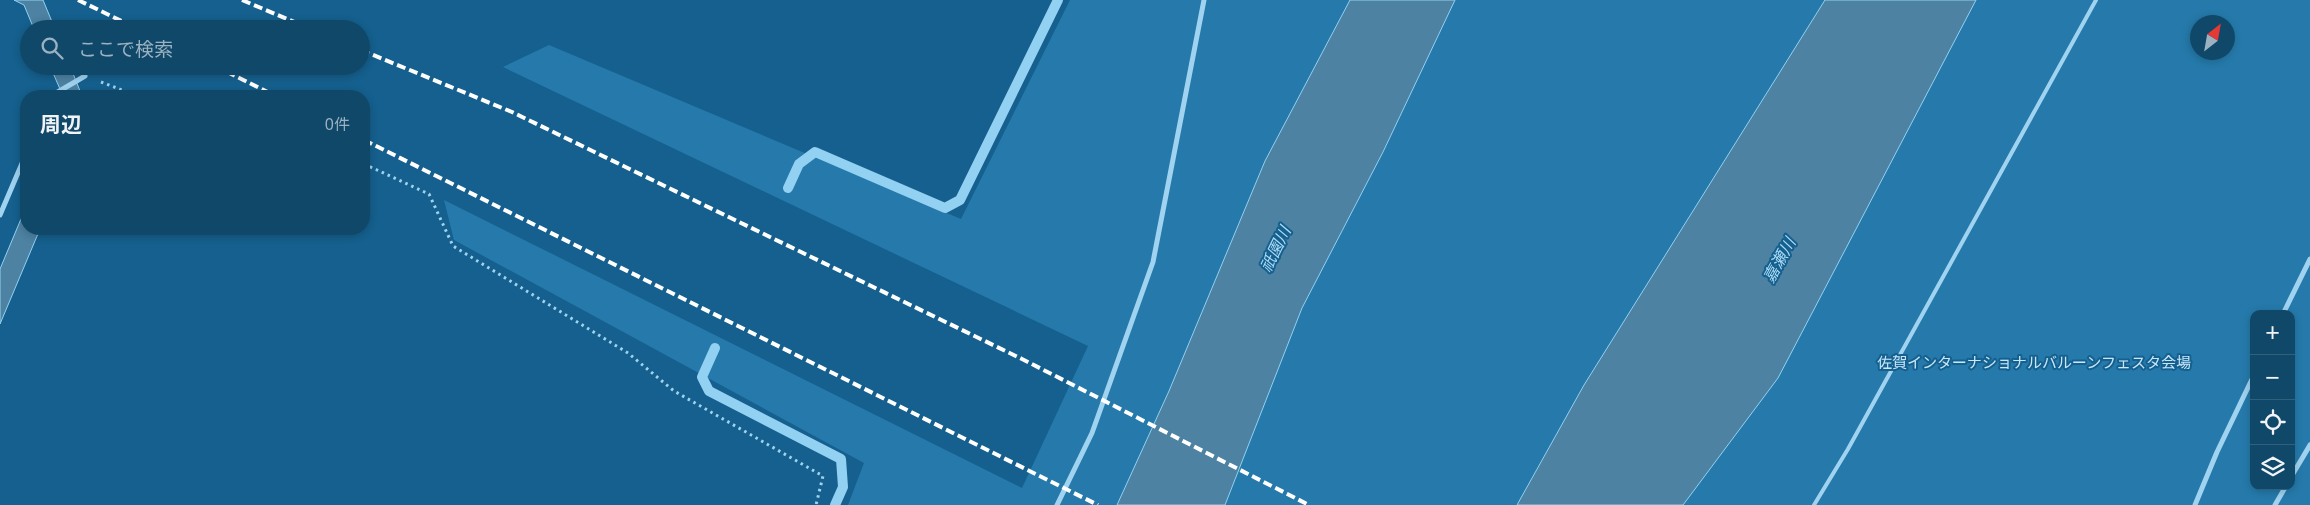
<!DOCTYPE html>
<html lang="ja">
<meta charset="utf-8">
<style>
:root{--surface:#10486a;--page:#194f70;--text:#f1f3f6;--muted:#9cb2c1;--line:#30607e}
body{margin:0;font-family:"Noto Sans","Noto Sans JP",sans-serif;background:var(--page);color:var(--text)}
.controls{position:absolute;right:15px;bottom:15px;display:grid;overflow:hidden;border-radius:10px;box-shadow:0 2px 8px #0003}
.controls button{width:45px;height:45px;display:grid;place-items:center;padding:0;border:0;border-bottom:1px solid var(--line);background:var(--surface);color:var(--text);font:25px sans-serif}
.compass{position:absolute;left:2190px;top:15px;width:45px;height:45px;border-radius:50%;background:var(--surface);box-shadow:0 2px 8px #0003;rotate:31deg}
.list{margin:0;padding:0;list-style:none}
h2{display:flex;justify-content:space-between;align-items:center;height:65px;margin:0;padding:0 20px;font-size:21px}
h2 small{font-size:16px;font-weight:400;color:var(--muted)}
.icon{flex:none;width:28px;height:28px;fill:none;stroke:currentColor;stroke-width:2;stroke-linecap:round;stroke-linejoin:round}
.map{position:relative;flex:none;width:2310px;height:505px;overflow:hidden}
.search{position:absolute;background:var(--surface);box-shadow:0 2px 8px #0003;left:20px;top:20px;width:350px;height:55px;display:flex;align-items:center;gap:12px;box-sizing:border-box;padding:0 18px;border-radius:28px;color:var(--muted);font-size:19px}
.panel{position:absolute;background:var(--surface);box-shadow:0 2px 8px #0003;left:20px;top:90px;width:350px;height:145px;border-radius:20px}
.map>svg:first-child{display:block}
</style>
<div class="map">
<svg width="2310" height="505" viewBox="0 0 2310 505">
<rect width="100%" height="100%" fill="#15608e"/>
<path fill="#257aab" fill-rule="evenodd" d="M 1070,0 L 1350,0 L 1265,161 L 1169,391 L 1117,505 L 848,505 L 864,463 L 454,240 L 444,200 L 1022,488 L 1088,346 L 503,67 L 549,45 L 961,219 Z
M 1455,0 L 1825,0 L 1584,385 L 1517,505 L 1225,505 L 1302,308 L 1383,152 Z
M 1976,0 L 2310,0 L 2310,505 L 1683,505 ZM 2198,22 L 2228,22 L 2228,52 L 2198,52 ZM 2254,314 L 2291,314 L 2291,486 L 2254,486 Z"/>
<path fill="#4d82a2" stroke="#93d1f3" d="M 14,0 L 43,0 L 55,29 L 34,29 L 24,5 Z
M 1350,0 L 1455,0 L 1383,152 L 1302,308 L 1225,505 L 1117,505 L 1169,391 L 1265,161 Z
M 1825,0 L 1976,0 L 1778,378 L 1683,505 L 1517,505 L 1584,385 Z
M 50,66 L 70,66 L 82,96 L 63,96 Z
M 26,207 L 26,229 L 40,229 L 0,324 L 0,269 Z"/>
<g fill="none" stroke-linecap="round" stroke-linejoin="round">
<path stroke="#93d1f3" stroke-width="10" d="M 788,188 L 799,164 L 815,152 L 945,208 L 960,200 L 1058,0
M 715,348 L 702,377 L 709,391 L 841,459 L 843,487 L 835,505"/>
<path stroke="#a0d3f0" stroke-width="3" stroke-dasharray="2.5 4" stroke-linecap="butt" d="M 101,82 L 138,96
M 364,164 L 429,194 L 453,246 L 628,353 L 674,391 L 823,476 L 816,505"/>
<path stroke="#a0d3f0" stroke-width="4" d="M 1814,505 L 1848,449 L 2096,0"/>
<path stroke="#a0d3f0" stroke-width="5" d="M 51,96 L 85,76
M 0,215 L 26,154
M 2283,314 L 2310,259
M 2291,477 L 2310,445
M 1057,505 L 1092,433 L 1153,262 L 1204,0
M 2195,505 L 2217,452 L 2254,375
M 2275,505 L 2286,486"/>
<path stroke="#fff" stroke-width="4" stroke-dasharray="9 4" stroke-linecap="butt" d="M 78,0 L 138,29
M 242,0 L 311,29
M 361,50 L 512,112 L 1022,359 L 1309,505
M 215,66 L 276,96
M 364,140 L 1098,505"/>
</g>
<g text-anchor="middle" stroke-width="4" stroke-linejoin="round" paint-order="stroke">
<g font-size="15" fill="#c7e8fb" stroke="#15608e">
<text x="2034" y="368">佐賀インターナショナルバルーンフェスタ会場</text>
</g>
<g font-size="16" font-style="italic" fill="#acdcf7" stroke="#15608e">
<text transform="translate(1275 249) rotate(-64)" y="6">祇園川</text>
<text transform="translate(1779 260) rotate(-61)" y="6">嘉瀬川</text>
</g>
</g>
</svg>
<div class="controls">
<button>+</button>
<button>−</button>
<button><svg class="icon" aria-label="locate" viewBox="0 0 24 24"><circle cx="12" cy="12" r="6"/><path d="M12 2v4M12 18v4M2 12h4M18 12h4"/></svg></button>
<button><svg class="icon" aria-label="layers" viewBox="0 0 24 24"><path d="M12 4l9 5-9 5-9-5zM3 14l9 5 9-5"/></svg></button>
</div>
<svg class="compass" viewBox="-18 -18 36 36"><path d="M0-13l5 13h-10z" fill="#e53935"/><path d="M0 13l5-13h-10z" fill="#9cb2c1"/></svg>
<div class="search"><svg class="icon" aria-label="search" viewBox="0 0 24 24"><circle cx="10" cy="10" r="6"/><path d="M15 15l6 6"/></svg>ここで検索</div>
<section class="panel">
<h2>周辺<small>0件</small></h2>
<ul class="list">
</ul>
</section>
</div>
